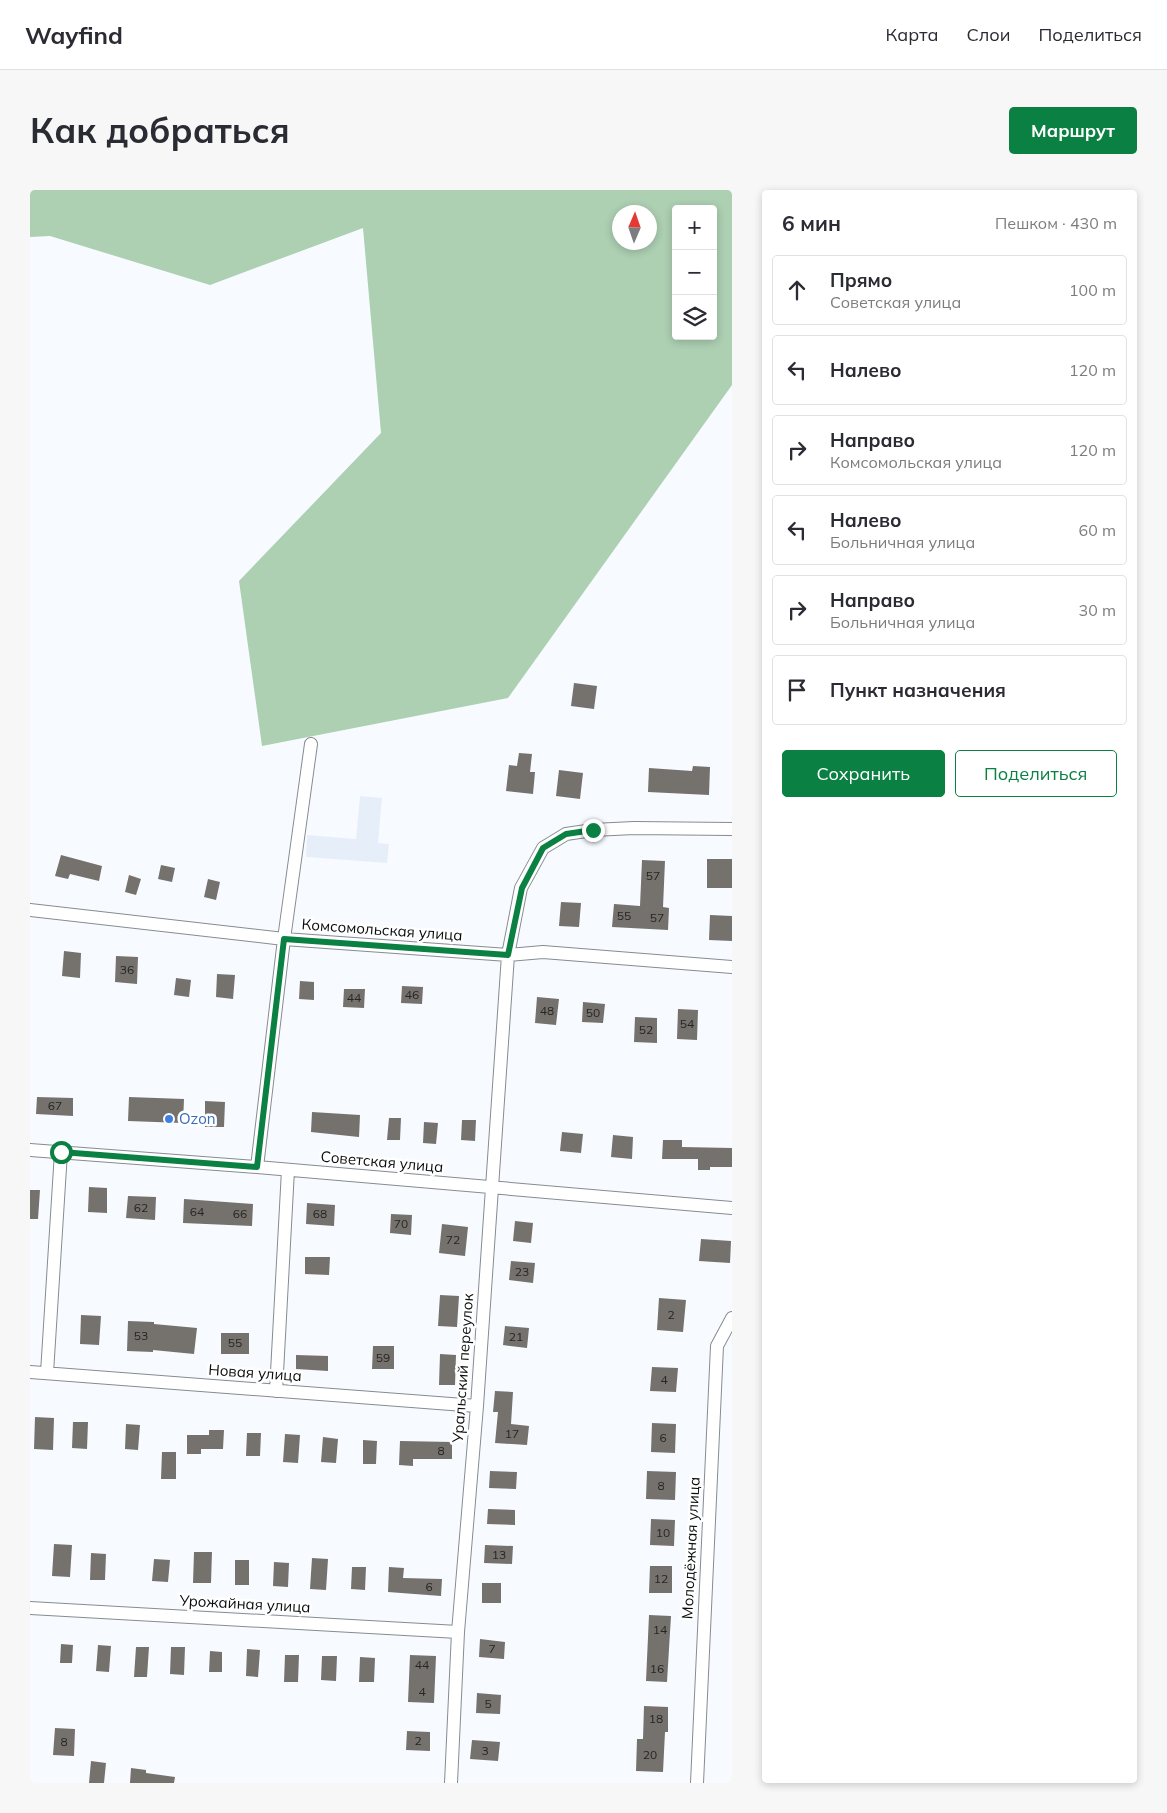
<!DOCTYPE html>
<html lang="ru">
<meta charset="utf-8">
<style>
:root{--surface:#fff;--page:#f7f7f7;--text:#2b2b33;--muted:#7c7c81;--line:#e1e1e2;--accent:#0b8043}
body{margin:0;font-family:Mulish,sans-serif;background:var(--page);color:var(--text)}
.controls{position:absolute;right:15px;top:15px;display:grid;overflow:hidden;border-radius:5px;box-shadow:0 2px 8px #0003}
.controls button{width:45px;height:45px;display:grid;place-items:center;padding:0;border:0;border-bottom:1px solid var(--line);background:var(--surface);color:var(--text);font:25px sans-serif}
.compass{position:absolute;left:582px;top:15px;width:45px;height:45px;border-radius:50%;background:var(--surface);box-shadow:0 2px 8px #0003;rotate:2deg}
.stop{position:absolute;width:15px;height:15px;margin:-11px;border:4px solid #0b8043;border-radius:50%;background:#fff}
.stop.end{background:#0b8043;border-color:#fff;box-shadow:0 1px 5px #0008}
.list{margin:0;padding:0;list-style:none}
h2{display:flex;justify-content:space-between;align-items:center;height:65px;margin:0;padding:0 20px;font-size:21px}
h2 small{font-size:16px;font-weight:400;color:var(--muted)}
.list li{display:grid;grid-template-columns:32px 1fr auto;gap:15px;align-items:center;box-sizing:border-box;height:70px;margin:0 10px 10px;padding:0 10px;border:1px solid var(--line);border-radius:5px}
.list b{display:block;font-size:19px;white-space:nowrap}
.list p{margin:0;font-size:16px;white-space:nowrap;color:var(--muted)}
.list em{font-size:16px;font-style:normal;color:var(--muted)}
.actions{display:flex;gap:10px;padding:15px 20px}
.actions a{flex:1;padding:11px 0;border:1px solid var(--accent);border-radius:5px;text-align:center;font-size:18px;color:var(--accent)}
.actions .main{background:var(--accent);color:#fff}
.icon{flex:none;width:28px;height:28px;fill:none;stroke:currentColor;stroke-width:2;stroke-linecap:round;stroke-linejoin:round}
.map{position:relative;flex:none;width:702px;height:1593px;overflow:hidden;border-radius:5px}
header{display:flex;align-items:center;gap:30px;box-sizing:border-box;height:70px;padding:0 25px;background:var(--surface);border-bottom:1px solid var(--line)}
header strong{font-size:24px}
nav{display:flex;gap:28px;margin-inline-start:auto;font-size:18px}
.intro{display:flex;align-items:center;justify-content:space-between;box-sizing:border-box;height:120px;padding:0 30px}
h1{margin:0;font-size:35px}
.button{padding:12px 22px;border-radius:5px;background:var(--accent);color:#fff;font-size:18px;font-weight:700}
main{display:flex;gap:30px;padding:0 30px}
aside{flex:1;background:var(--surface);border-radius:5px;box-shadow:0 2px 8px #0003}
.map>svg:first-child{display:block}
</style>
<header>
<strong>Wayfind</strong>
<nav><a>Карта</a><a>Слои</a><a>Поделиться</a></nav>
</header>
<div class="intro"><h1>Как добраться</h1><a class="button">Маршрут</a></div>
<main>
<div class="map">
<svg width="702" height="1593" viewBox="0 0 702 1593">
<rect width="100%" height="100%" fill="#f7fbff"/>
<path fill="#e6eff9" d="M 330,606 L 352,608 L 348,653 L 359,654 L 357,673 L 276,667 L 277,645 L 326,649 Z"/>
<path fill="#adcfb2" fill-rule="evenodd" d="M 0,0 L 702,0 L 702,195 L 478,508 L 232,556 L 209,391 L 351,243 L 333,38 L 180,95 L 20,46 L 0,47 ZM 646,19 L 683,19 L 683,146 L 646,146 ZM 590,22 L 620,22 L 620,52 L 590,52 Z"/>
<path fill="#75716d" d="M 544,493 L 567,496 L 564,519 L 541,516 Z
M 489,563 L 502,564 L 500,582 L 505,582 L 503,604 L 476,601 L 479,575 L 487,576 Z
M 663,576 L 680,577 L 679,605 L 618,602 L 619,578 L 662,581 Z
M 529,580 L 553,583 L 550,609 L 526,606 Z
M 31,665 L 72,676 L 69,691 L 40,684 L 38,689 L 25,686 Z
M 677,669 L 702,669 L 702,698 L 677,698 Z
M 612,670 L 635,671 L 633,717 L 639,718 L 638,740 L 582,737 L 584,714 L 610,716 Z
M 131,675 L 145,678 L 142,692 L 128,689 Z
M 99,685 L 111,689 L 106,705 L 95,702 Z
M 178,689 L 190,692 L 186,710 L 174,707 Z
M 531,712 L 551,713 L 549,737 L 529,736 Z
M 680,725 L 702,726 L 702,751 L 679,750 Z
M 34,761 L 51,763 L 50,788 L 32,786 Z
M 86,766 L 108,767 L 107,794 L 85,792 Z
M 187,784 L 205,785 L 203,809 L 186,807 Z
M 146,788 L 161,790 L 159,807 L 144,805 Z
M 270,791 L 284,792 L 284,810 L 269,809 Z
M 372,796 L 393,797 L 392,814 L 371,813 Z
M 314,799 L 335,799 L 334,818 L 313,817 Z
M 507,807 L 529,809 L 526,835 L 505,833 Z
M 553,812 L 575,814 L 573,833 L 552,832 Z
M 648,819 L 668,820 L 667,850 L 647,849 Z
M 605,827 L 627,828 L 627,853 L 604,852 Z
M 7,907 L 43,908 L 43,926 L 6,924 Z
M 99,907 L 154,909 L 153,933 L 98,931 Z
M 175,911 L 195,912 L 194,937 L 175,937 Z
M 282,922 L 330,925 L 329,947 L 281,942 Z
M 359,928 L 371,928 L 370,950 L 357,950 Z
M 432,930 L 446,930 L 445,951 L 431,950 Z
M 394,932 L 408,933 L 406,954 L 393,953 Z
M 532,942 L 553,944 L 551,963 L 530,961 Z
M 583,945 L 603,947 L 602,969 L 581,967 Z
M 633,950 L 652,950 L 652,957 L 702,958 L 702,977 L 680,977 L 680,980 L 668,980 L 668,969 L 632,969 Z
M 59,997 L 77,998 L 77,1023 L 58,1022 Z
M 0,1000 L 10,1000 L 8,1029 L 0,1029 Z
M 98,1006 L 126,1007 L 125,1030 L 96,1028 Z
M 154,1009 L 223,1014 L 222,1036 L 153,1033 Z
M 277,1013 L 305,1015 L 304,1036 L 276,1034 Z
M 361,1024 L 382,1025 L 381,1045 L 360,1043 Z
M 485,1031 L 503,1033 L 501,1053 L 483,1051 Z
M 412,1034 L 438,1037 L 435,1066 L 409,1063 Z
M 671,1049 L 701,1051 L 700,1073 L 669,1071 Z
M 275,1067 L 300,1067 L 299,1085 L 275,1084 Z
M 481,1071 L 505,1073 L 503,1093 L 479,1090 Z
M 410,1105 L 429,1106 L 427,1137 L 408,1136 Z
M 629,1108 L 656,1110 L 653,1142 L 627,1140 Z
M 51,1125 L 71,1126 L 69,1155 L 50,1154 Z
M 98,1131 L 124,1132 L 124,1134 L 167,1138 L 164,1164 L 123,1160 L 123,1162 L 97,1161 Z
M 475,1136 L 499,1138 L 497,1158 L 473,1155 Z
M 191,1143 L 219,1143 L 219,1164 L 191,1164 Z
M 343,1156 L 364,1156 L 364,1179 L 342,1179 Z
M 410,1164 L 426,1165 L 425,1195 L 409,1195 Z
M 266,1165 L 298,1166 L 298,1181 L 266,1179 Z
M 622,1177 L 648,1178 L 646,1202 L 620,1201 Z
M 465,1201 L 483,1202 L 481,1234 L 499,1236 L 497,1255 L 465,1253 L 468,1222 L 463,1222 Z
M 5,1227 L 24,1228 L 23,1260 L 4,1259 Z
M 43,1232 L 58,1232 L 57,1259 L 42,1258 Z
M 622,1233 L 646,1234 L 645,1263 L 621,1262 Z
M 96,1234 L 110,1235 L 108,1260 L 95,1259 Z
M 179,1240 L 194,1240 L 193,1259 L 171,1259 L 171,1264 L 157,1264 L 157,1245 L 179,1245 Z
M 217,1243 L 231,1243 L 230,1266 L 216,1266 Z
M 255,1244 L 270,1245 L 268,1273 L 253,1272 Z
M 293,1247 L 308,1249 L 306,1273 L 291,1272 Z
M 333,1250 L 347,1251 L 346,1274 L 333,1274 Z
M 370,1251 L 422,1252 L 422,1269 L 383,1269 L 383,1276 L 369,1275 Z
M 132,1262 L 146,1262 L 146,1289 L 131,1289 Z
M 460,1281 L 487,1282 L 486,1299 L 459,1298 Z
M 617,1281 L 646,1282 L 645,1310 L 616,1309 Z
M 458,1319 L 485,1320 L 485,1335 L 457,1334 Z
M 621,1329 L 645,1330 L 644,1356 L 620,1355 Z
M 24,1354 L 42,1355 L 40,1387 L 22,1386 Z
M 455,1355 L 483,1356 L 482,1374 L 454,1373 Z
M 164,1362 L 182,1362 L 181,1393 L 163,1393 Z
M 61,1363 L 76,1364 L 75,1390 L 60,1390 Z
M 282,1368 L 298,1369 L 296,1400 L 280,1399 Z
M 124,1369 L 140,1370 L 138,1392 L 122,1391 Z
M 205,1370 L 219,1370 L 219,1395 L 205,1395 Z
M 244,1372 L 259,1373 L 258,1397 L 243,1396 Z
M 620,1376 L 642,1376 L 642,1403 L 619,1403 Z
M 322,1377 L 336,1377 L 335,1400 L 321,1399 Z
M 359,1377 L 374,1378 L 373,1388 L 412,1389 L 411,1406 L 358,1402 Z
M 452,1393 L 471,1393 L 471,1413 L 452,1413 Z
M 619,1425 L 641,1426 L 637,1492 L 616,1491 Z
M 450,1449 L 475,1452 L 474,1469 L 449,1467 Z
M 31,1454 L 43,1455 L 42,1473 L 30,1473 Z
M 68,1455 L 81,1456 L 79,1482 L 66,1481 Z
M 106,1457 L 119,1457 L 117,1487 L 104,1487 Z
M 141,1457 L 155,1457 L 154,1485 L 140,1484 Z
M 217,1459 L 230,1460 L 228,1487 L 216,1486 Z
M 180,1461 L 192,1462 L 192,1482 L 179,1482 Z
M 255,1465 L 269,1465 L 268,1492 L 254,1492 Z
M 380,1465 L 406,1466 L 404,1513 L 378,1512 Z
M 292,1466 L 307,1466 L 306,1491 L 291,1490 Z
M 330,1467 L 345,1468 L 344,1492 L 329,1492 Z
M 447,1503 L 471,1505 L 470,1524 L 446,1523 Z
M 614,1516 L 638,1517 L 638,1542 L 635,1542 L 633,1582 L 606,1581 L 607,1549 L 613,1549 Z
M 25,1538 L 45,1539 L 44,1566 L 23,1565 Z
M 377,1541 L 400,1542 L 400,1561 L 376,1560 Z
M 442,1550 L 470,1552 L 468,1571 L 440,1569 Z
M 61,1571 L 76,1573 L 74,1593 L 59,1593 Z
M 101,1578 L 116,1580 L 116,1583 L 145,1587 L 144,1593 L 100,1593 Z"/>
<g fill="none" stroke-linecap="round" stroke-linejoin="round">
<defs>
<path id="minor" d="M 0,720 L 254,749 L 478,765 L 513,762 L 702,777
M 0,960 L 227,977 L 702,1018
M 227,977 L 254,749 L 281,554
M 0,1182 L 447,1216
M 17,1183 L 31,962
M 246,1201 L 258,980
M 0,1418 L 428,1442
M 421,1593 L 428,1442 L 447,1216 L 478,765 L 491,698 L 513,658 L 536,644 L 563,640 L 604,638 L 702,639
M 667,1593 L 687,1156 L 702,1128"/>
</defs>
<use href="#minor" stroke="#878b8f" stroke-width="14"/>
<use href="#minor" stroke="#fff" stroke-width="12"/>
</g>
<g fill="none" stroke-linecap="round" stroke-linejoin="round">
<path stroke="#0b8043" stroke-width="6" d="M 31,962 L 227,977 L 254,749 L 478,765 L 492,698 L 513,658 L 536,644 L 563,640"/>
</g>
<circle fill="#3f7fe0" stroke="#fff" stroke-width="2" cx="139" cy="929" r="5"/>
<g text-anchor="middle" stroke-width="5" stroke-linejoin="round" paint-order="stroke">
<g font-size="12" fill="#262525">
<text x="623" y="690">57</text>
<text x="594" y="730">55</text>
<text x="627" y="732">57</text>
<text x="97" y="784">36</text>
<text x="382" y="809">46</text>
<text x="324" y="812">44</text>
<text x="517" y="825">48</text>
<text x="563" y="827">50</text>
<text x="657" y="838">54</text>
<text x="616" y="844">52</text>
<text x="25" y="920">67</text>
<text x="111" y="1022">62</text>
<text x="167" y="1026">64</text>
<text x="210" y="1028">66</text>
<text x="290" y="1028">68</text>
<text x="371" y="1038">70</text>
<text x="423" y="1054">72</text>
<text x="492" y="1086">23</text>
<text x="641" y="1129">2</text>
<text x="111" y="1150">53</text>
<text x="486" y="1151">21</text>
<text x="205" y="1157">55</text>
<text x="353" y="1172">59</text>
<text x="634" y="1194">4</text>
<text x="482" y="1248">17</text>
<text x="633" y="1252">6</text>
<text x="411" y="1265">8</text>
<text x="631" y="1300">8</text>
<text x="633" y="1347">10</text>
<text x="469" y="1369">13</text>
<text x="631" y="1393">12</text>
<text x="399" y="1401">6</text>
<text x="630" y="1444">14</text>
<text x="462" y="1463">7</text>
<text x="392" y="1479">44</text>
<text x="627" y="1483">16</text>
<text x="392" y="1506">4</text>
<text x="458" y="1518">5</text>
<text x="626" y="1533">18</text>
<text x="388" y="1555">2</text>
<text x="34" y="1556">8</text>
<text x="455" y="1565">3</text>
<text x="620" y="1569">20</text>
</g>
<g font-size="15" fill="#0b0c0d" stroke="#fff">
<text transform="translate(352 740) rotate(4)" y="5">Комсомольская улица</text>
<text transform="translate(352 972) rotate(5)" y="5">Советская улица</text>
<text transform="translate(433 1178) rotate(-86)" y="5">Уральский переулок</text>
<text transform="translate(225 1183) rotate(4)" y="5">Новая улица</text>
<text transform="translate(661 1358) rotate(-87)" y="5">Молодёжная улица</text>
<text transform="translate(215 1414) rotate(3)" y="5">Урожайная улица</text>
</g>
<g font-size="15" fill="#366cbe" stroke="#fff" text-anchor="start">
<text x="149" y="934">Ozon</text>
</g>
</g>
</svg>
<div class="controls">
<button>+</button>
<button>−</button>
<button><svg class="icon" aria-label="layers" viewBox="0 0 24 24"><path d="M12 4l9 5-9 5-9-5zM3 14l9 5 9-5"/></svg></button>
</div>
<svg class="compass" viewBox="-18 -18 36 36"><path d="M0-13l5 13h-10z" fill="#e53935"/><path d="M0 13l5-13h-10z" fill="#7c7c81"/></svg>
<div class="stop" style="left:31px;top:962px"></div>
<div class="stop end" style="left:563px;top:640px"></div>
</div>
<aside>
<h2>6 мин<small>Пешком · 430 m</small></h2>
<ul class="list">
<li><svg class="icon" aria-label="ahead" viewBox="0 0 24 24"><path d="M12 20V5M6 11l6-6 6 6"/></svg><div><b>Прямо</b><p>Советская улица</p></div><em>100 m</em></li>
<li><svg class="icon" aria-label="left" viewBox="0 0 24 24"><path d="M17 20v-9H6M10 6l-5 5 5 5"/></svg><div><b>Налево</b></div><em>120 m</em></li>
<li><svg class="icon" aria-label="right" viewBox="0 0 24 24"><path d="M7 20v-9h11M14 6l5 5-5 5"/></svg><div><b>Направо</b><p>Комсомольская улица</p></div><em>120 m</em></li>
<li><svg class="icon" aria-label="left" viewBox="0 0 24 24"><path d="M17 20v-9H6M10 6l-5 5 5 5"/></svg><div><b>Налево</b><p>Больничная улица</p></div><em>60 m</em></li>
<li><svg class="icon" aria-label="right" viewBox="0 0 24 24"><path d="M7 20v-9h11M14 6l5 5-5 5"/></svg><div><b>Направо</b><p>Больничная улица</p></div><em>30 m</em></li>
<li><svg class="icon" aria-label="arrive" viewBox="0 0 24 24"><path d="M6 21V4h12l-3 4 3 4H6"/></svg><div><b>Пункт назначения</b></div></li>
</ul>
<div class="actions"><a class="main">Сохранить</a><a>Поделиться</a></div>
</aside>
</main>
